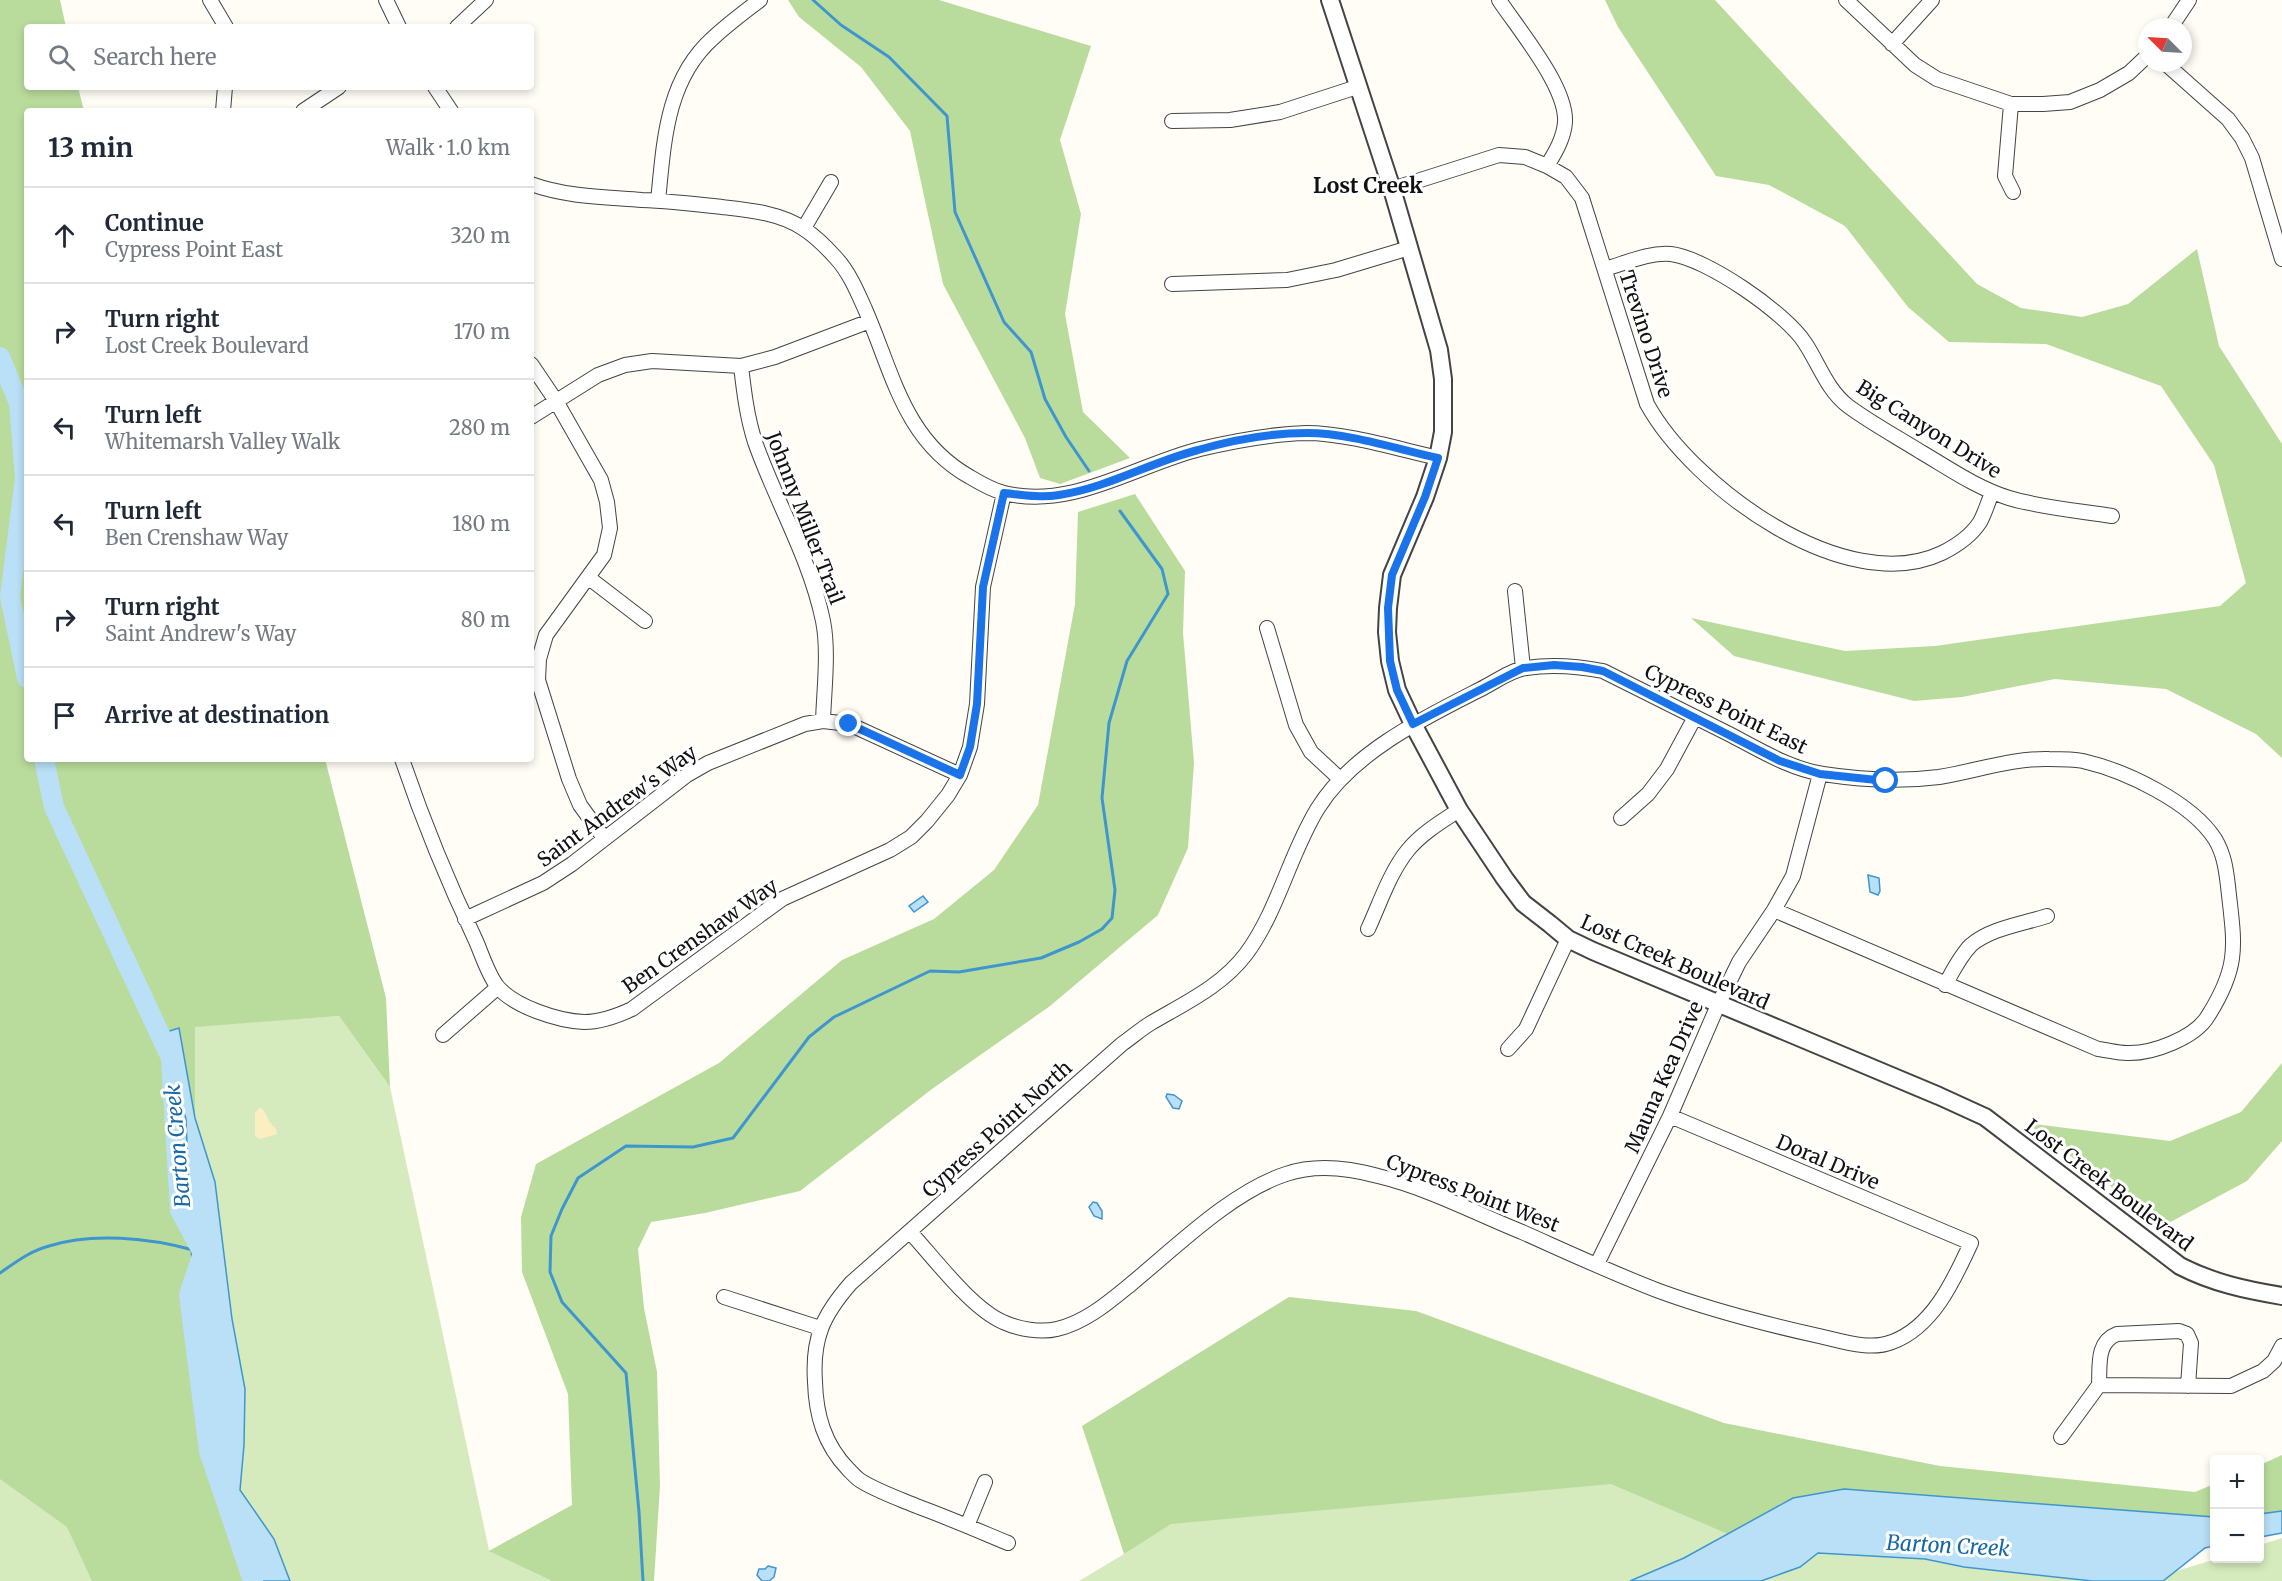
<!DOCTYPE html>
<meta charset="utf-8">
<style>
:root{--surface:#fff;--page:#f6f6f7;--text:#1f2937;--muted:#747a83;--line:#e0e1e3}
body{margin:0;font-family:Merriweather,serif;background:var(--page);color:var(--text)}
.controls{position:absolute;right:18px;bottom:18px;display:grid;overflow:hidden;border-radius:6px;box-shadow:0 3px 9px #0003}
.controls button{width:54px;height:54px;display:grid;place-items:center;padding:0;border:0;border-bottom:2px solid var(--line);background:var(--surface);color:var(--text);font:30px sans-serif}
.compass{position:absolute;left:2138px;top:18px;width:54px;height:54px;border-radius:50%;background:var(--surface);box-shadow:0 3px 9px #0003;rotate:294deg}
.stop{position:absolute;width:18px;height:18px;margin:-14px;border:4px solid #1a73e8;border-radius:50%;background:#fff}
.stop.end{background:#1a73e8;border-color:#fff;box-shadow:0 2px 6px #0008}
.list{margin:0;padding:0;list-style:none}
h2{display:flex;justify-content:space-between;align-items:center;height:78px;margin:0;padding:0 24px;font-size:26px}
h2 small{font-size:20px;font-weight:400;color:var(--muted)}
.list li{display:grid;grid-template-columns:39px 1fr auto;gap:18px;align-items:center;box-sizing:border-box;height:96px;padding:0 24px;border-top:2px solid var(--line)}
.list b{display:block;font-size:22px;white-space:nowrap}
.list p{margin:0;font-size:20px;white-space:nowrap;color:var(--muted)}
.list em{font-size:20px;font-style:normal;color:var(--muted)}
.icon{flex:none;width:33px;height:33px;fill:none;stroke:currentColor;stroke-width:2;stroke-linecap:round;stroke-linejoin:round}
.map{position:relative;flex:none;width:2282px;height:1581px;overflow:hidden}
.search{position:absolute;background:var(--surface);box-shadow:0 3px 9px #0003;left:24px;top:24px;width:510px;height:66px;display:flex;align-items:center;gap:15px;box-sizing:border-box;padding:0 21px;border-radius:6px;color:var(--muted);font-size:22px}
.panel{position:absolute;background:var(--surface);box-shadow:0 3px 9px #0003;left:24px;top:108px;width:510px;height:654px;border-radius:6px}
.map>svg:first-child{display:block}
</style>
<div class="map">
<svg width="2282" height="1581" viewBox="0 0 2282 1581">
<rect width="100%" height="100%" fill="#fffdf5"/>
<path fill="#d5ebbd" d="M 339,1016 L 390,1087 L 489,1550 L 552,1581 L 245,1581 L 199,1386 L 190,1194 L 195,1118 L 195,1026 Z
M 1709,1434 L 1809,1534 L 1964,1567 L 2092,1581 L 1079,1581 L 1124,1554 L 1171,1488 Z
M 0,1475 L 145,1581 L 0,1581 Z
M 2282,1538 L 2282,1581 L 2144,1581 L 2216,1559 L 2260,1558 L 2260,1545 Z"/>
<path fill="#b9dc9c" d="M 0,0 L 60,0 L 66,27 L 27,27 L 27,87 L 78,87 L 84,111 L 27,111 L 27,759 L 325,759 L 386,998 L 390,1087 L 339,1016 L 195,1027 L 195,1118 L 190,1194 L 199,1386 L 245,1581 L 92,1581 L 67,1527 L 0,1479 Z
M 788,0 L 939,0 L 1091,46 L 1060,140 L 1081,214 L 1065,314 L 1083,412 L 1130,458 L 1060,484 L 1040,478 L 1025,438 L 943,284 L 910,131 L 861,67 L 799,17 Z
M 1605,0 L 1715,0 L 1977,284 L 2021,308 L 2082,317 L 2128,304 L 2197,249 L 2219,346 L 2282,444 L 2282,758 L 2256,734 L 2166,689 L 2055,679 L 1962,697 L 1914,701 L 1734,656 L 1691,618 L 1845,651 L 1935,646 L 2220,606 L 2246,583 L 2214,465 L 2161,386 L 2046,344 L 1949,342 L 1908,307 L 1845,226 L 1769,185 L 1716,176 L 1618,27 Z
M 1135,494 L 1185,571 L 1183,633 L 1194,763 L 1188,848 L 1158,915 L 1050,1006 L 932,1089 L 800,1191 L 705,1213 L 651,1222 L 638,1249 L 644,1308 L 657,1372 L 660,1486 L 654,1581 L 552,1581 L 489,1551 L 572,1505 L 568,1394 L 522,1272 L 521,1217 L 536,1164 L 719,1063 L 842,960 L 934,919 L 994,870 L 1038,805 L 1075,604 L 1078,512 Z
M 2282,1063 L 2282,1141 L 2247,1181 L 2163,1226 L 2027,1123 L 2170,1141 L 2241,1112 Z
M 1289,1297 L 1416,1311 L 1724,1423 L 1940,1466 L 2195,1492 L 2214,1484 L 2214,1517 L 1844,1489 L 1793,1498 L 1728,1534 L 1611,1484 L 1171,1524 L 1124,1554 L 1082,1426 Z
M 2282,1455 L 2282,1511 L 2260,1514 L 2260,1465 Z"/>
<path fill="#fbeec1" d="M 259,1108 L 261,1108 C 269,1115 266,1121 276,1129 L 277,1134 L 260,1139 L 255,1136 L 255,1113 Z"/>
<path fill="#b9e0f7" stroke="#3f96cf" stroke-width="1.5" d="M 1868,875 L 1879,878 L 1880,891 L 1878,895 L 1870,892 Z
M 923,896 L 928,902 L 914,912 L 909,906 Z
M 179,1028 L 195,1118 L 215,1182 L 232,1319 L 245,1389 L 244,1445 L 240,1490 L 274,1539 L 290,1581 L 254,1581 L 238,1540 L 217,1455 L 198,1324 L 191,1249 L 186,1119 L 160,1034 Z
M 1167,1094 L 1174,1095 L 1182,1101 L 1179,1109 L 1173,1108 L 1166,1097 Z
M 1093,1202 L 1097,1203 L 1102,1211 L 1102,1219 L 1094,1216 L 1089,1207 Z
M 1844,1489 L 2214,1517 L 2214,1546 L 2205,1548 L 2163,1581 L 2092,1581 L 1964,1567 L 1925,1559 L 1818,1553 L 1800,1567 L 1761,1581 L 1630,1581 L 1684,1558 L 1793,1498 Z
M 2282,1511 L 2282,1533 L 2260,1537 L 2260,1514 Z
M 768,1566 L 776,1568 L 774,1577 L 769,1581 L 762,1581 L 757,1575 L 759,1569 L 765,1569 Z"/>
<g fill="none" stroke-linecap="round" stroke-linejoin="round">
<path stroke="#3f96cf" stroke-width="3" d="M 813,0 L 841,25 L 889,57 L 947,116 L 955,212 L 1004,322 L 1031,352 L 1045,399 L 1066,437 L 1089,471
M 0,1273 C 16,1262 30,1251 49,1246 C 92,1232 150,1238 193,1250
M 643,1581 L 639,1512 L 626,1373 L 562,1302 L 550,1272 L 551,1236 L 562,1209 L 578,1178 L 626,1146 L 693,1147 L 733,1138 L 809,1037 L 834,1017 L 930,971 L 959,972 L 1041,958 L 1079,942 L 1102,929 L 1112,918 L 1115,890 L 1102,798 L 1109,723 L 1127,661 L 1168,594 L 1162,569 L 1120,511"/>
<path stroke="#b9e0f7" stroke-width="20" d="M 0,357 L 19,403 L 25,478 L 10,597 L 27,678
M 44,759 L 54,807 L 171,1058 L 180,1210 L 203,1253 L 189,1295 L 209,1451 L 253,1581"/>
<defs>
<path id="minor" d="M 210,0 L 226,27
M 386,0 L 399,27
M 1499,0 C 1519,30 1567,87 1565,122 C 1564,138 1555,153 1547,166
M 1846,0 L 1915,65 L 1937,79 L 2011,104 L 2043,104 L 2070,102 L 2100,90 L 2129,73 L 2147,56
M 457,27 L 486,0
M 2171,27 L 2189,0
M 1892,44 L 1932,0
M 2165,63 L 2228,119 L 2242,138 L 2252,158 L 2282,259
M 435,87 L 451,111
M 2011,104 L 2005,176 L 2013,192
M 223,111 L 225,87
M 303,111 L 339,87
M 1172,121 L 1230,120 L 1280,112 L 1357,87
M 531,184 C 567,197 604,197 642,200 C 669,201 695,204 722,207 C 749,210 781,213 804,229 C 815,236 827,248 836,258 C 849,272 857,291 865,309 C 893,373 904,440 970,477 C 980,483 992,490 1004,493 C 1072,510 1136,465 1200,449 C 1234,441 1271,434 1306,433 C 1346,433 1398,449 1438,458
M 1392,189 L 1499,155 L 1525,157 L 1547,166 L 1566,177 L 1582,198 L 1647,404 C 1692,486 1845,599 1942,553 C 1956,546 1971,536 1980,522 C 1985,513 1988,502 1992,493
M 658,201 C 664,142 666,80 713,38 C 728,24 744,12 760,0
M 804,228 L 831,182
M 1605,269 C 1626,263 1649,252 1671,254 C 1706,258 1786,313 1805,343 C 1819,364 1827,390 1848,406 C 1871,423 1897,437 1921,452 C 1950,469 1977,488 2009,498 C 2038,507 2081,511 2112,516
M 1172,284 L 1287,280 L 1336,270 L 1409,248
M 531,364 L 556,401 L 601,480 L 607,502 L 610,528 L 604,555 L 546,635 L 539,659 L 538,680 L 569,779 L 580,805 L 604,838
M 741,366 C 744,392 747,417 755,442 C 776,502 810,558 823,621 C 829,651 824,690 823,721
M 531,417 L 598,375 L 625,365 L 652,361 L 741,366 L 775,357 L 870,321
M 589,578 L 645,621
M 1515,591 L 1523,668
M 1267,628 L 1296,725 L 1311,752 L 1340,779
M 402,759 C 423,821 448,882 476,941 C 482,955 488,974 497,986 C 514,1007 559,1021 584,1022 C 601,1022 617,1016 632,1009 L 782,899 L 890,850 L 911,837 L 927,821 L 948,795 L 960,775 L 970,747 L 977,704 L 983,587 L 1004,493
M 1621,818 L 1648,794 L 1667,769 L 1695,717
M 465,919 L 543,883 L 572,864 L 687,775 L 708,763 L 805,724 L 823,721 L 849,724 L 960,775
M 1368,929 C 1380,903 1390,872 1408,850 C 1422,833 1441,822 1459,810
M 1945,985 C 1953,971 1960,956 1971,945 C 1991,928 2023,924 2047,916
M 443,1035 L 498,987
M 1508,1049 L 1526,1029 L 1568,939
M 910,1232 C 935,1259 971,1308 1003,1322 C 1018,1329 1041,1333 1057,1329 C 1086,1322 1109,1302 1131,1284 C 1176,1247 1231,1192 1286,1174 C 1315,1164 1349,1168 1378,1176 C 1428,1188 1475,1213 1522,1232 C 1567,1252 1612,1273 1659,1291 C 1711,1310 1765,1324 1819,1336 C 1842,1341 1870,1351 1892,1342 C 1933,1327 1954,1280 1971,1243 L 1670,1116
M 1597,1264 L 1670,1116 L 1718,1005 L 1739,962 L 1774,910 L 1793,876 L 1820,774
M 724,1297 L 820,1328
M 2099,1385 L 2231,1386 L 2263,1371 L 2274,1361 L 2282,1346
M 2099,1385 C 2100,1366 2096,1342 2117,1334 L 2179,1331 L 2187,1334 L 2191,1343 L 2188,1386
M 2061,1437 L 2099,1385
M 967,1526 L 985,1482
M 1008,1543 C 979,1531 949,1518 919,1507 C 900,1499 879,1492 861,1481 C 856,1478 852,1473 848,1469 C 824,1444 816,1415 815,1382 C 812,1338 823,1315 851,1283 L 1122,1044 C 1132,1037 1141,1029 1151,1023 C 1185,1003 1222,986 1246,954 C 1278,911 1290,853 1318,808 C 1353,752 1424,718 1481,689 C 1495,682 1511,670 1526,668 C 1552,664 1577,666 1603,671 C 1645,692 1687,713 1729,734 C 1758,749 1790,769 1823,774 C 1862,780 1900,782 1939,777 C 1976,771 2012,758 2049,759 C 2060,759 2073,759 2083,761 C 2126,771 2191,802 2215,839 C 2224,854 2226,869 2228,886 C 2234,943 2241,964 2208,1016 C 2195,1038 2152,1054 2127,1053 C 2117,1053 2108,1050 2098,1049 L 1774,910"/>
<path id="tertiary" d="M 1330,0 L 1392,189 L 1439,350 L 1443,379 L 1443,432 L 1438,458 L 1425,497 L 1392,575 L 1388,608 L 1387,632 L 1390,661 L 1397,690 L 1413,724 L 1459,810 L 1505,879 L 1523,903 L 1550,924 L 1568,939 L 1593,951 L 1939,1096 L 1985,1117 L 2180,1266 C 2213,1283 2246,1290 2282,1296"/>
</defs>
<use href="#minor" stroke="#444" stroke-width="16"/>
<use href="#tertiary" stroke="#444" stroke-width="20"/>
<use href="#minor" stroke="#fff" stroke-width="14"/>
<use href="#tertiary" stroke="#fff" stroke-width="16"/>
</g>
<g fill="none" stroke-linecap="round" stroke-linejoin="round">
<path stroke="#1a73e8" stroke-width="8" d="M 849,724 L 960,775 L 970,747 L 977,704 L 983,587 L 1004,493 C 1022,495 1041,498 1059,495 C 1107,488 1151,462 1198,450 C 1232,440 1272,433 1307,433 C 1349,433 1397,449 1438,458 L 1425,497 L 1392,575 L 1388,608 L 1390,661 L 1397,690 L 1413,724 L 1523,668 L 1554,665 L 1582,667 L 1603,671 L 1780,761 L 1820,774 L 1886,781"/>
</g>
<g text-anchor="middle" stroke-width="6" stroke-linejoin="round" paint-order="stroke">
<g font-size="20" fill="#111" stroke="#fff">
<text transform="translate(1646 334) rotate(72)" y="7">Trevino Drive</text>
<text transform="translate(1929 429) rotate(32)" y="7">Big Canyon Drive</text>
<text transform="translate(805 518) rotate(69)" y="7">Johnny Miller Trail</text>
<text transform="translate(1726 709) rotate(26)" y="7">Cypress Point East</text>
<text transform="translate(617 806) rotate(-36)" y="7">Saint Andrew's Way</text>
<text transform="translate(700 936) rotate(-35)" y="7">Ben Crenshaw Way</text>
<text transform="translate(1675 962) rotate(24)" y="7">Lost Creek Boulevard</text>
<text transform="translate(1664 1077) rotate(-66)" y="7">Mauna Kea Drive</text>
<text transform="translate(997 1129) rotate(-42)" y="7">Cypress Point North</text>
<text transform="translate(1828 1162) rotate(23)" y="7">Doral Drive</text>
<text transform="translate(2109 1185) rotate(37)" y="7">Lost Creek Boulevard</text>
<text transform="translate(1473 1193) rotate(21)" y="7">Cypress Point West</text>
</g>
<g font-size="21" font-weight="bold" fill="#111" stroke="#fff">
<text x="1368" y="193">Lost Creek</text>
</g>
<g font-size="21" font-style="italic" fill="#1768a6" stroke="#fff">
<text transform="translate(178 1146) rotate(-95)" y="7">Barton Creek</text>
<text transform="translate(1948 1546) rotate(3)" y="7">Barton Creek</text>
</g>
</g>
</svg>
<div class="controls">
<button>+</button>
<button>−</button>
</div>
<svg class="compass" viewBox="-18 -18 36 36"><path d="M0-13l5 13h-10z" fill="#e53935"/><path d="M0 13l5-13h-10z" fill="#747a83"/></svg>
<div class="stop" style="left:1886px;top:781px"></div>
<div class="stop end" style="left:849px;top:724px"></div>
<div class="search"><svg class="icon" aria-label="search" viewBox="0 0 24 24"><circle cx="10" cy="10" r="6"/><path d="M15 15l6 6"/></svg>Search here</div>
<section class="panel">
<h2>13 min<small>Walk · 1.0 km</small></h2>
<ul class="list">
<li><svg class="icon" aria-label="ahead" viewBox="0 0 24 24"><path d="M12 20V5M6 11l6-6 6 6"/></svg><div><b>Continue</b><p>Cypress Point East</p></div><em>320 m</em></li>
<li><svg class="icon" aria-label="right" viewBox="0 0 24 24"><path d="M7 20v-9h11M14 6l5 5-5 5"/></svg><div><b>Turn right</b><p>Lost Creek Boulevard</p></div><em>170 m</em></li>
<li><svg class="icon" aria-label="left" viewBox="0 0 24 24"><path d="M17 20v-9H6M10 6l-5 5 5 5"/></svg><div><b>Turn left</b><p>Whitemarsh Valley Walk</p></div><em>280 m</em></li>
<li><svg class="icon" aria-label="left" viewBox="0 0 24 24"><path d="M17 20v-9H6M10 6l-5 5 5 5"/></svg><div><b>Turn left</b><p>Ben Crenshaw Way</p></div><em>180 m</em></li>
<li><svg class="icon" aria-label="right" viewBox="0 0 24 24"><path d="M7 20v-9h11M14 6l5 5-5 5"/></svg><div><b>Turn right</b><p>Saint Andrew's Way</p></div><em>80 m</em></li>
<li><svg class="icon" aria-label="arrive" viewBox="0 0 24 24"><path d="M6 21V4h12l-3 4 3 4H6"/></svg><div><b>Arrive at destination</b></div></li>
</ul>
</section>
</div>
